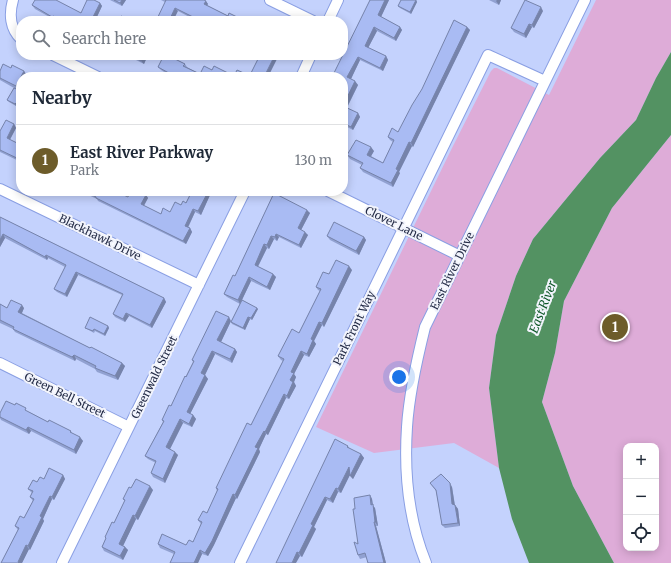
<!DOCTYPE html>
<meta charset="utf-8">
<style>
:root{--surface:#fff;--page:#f2f2f3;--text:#1f2937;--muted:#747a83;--line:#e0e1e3;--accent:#6d5c2a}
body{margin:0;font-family:Merriweather,serif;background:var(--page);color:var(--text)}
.controls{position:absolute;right:12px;bottom:12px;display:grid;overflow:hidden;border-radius:8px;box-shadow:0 2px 10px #0003}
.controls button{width:36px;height:36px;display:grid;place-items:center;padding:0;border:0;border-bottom:1px solid var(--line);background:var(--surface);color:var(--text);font:20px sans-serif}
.you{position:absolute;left:399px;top:377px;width:14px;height:14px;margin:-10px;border:3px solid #fff;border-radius:50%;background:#1a73e8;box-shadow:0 0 0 6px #1a73e833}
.badge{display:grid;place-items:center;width:26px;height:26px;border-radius:50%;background:var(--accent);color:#fff;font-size:13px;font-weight:700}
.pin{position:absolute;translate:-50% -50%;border:2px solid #fff;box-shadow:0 1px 4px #0006}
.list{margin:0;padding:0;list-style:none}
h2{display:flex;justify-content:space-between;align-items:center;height:52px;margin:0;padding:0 16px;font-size:17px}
h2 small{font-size:13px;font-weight:400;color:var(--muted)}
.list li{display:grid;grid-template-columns:26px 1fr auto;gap:12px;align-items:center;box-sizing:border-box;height:72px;padding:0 16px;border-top:1px solid var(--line)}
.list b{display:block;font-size:15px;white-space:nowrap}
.list p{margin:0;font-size:13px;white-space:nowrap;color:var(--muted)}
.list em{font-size:13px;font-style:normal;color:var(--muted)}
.icon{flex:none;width:22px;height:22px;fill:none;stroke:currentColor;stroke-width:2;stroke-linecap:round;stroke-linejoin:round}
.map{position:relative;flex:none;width:671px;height:563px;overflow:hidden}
.search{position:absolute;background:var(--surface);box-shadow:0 2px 10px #0003;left:16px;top:16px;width:332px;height:44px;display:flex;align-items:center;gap:10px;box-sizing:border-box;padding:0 14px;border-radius:16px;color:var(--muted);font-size:15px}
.panel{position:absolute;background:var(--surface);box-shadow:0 2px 10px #0003;left:16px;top:72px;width:332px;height:124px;border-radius:16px}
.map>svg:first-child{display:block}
</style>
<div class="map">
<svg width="671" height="563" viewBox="0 0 671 563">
<rect width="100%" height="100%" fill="#c4d2fd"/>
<path fill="#deacd8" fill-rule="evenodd" d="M 596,0 L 671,0 L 671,52 L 656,78 L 636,120 L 600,158 L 533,239 L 516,276 L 496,335 L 489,388 L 499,468 L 454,443 L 374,453 L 316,427 L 452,148 L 491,71 L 494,68 L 497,68 L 549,95 Z
M 671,135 L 671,563 L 614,563 L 573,486 L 542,402 L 555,353 L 564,301 L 612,208 ZM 626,446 L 656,446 L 656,548 L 626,548 Z"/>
<path fill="#539262" d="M 671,52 L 671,135 L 612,208 L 564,301 L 555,353 L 542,402 L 573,486 L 614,563 L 529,563 L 512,519 L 499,468 L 489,388 L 496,335 L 516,276 L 533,239 L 600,158 L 636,120 L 656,78 Z"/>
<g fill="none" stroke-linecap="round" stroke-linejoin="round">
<defs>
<path id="street" d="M 13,0 C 9,14 10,29 21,39
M 270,0 L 313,21
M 328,21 L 338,0
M 53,55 L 98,77
M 301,77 L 311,55
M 0,189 L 199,285
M 328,191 L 460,256
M 0,363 L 129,427
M 62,563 L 245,191
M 240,563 L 488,55 L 545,81
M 426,563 C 409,521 404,472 407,427 C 409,394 417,359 425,327 L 585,0"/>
</defs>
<use href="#street" stroke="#8a9fe3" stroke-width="12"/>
<use href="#street" stroke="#fff" stroke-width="10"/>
</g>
<path fill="#91a1d1" d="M 110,0 L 126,0 L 122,6 Z
M 161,0 L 204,0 L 208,4 L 207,5 L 228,16 L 245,21 L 197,21 L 178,11 L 165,2 Z
M 370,0 L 389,0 L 381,17 L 400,27 L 402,30 L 396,41 L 377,31 L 368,48 L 386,56 L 388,60 L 383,71 L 360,60 L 351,79 L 358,85 L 347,108 L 358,113 L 360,117 L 353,130 L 343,125 L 343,77 Z
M 416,0 L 417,2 L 411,14 L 400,8 L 398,6 Z
M 489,0 L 501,0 L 499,5 Z
M 100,3 L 102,6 L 96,19 L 100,21 L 60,21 L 55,19 L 55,20 L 35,9 L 32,5 L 81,13 Z
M 543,11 L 534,28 L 532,27 L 526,38 L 514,32 L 511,28 Z
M 467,27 L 470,30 L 413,147 L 412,146 L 399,172 L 400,173 L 393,187 L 363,172 L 360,168 L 362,165 L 350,159 L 347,155 L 374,151 L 371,156 L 383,163 L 393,142 L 390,140 L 388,137 L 398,132 Z
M 129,55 L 148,55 L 144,64 L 134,59 L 132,57 Z
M 164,55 L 169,55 L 169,56 L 185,64 L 187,67 L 200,74 L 212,70 L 234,76 L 246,74 L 248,77 L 172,77 L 161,70 L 158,67 Z
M 279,55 L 288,55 L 286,58 Z
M 11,68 L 24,71 L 26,74 L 25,77 L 21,77 L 21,85 L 19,90 L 21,91 L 21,105 L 18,103 L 16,106 L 9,102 L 7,100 L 14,88 L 0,80 L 0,71 Z
M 14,124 L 16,128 L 10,140 L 21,145 L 21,162 L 0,152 L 0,131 Z
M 80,191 L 115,191 L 128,197 L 146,195 L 148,198 L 144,206 L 161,214 L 170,212 L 181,205 L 186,203 L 192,191 L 207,191 L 207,192 L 210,195 L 201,215 L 195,212 L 188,228 L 190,228 L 192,232 L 186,244 L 98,201 L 97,199 Z
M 274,193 L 310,213 L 301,230 L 308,235 L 301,248 L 279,237 L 277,241 L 274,239 L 269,249 L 267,248 L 258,267 L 273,274 L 276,277 L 270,290 L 251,281 L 242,300 L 258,309 L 252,320 L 250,319 L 245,330 L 232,324 L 231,322 L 240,304 L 227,297 L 224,294 L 235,276 Z
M 0,217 L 164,298 L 166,302 L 152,328 L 129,316 L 125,322 L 115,317 L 113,314 L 122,295 L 78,275 L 67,297 L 57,292 L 54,289 L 65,267 L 48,258 L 47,260 L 5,238 L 0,247 Z
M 327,236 L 364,237 L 366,240 L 359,255 L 330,240 Z
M 352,270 L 324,327 L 322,325 L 314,341 L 316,344 L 309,357 L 304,355 L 294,374 L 296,377 L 294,382 L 296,386 L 289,399 L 286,398 L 268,435 L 266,434 L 259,449 L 260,452 L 237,499 L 236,498 L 214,545 L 208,556 L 202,554 L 198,563 L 170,563 L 174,554 L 160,548 L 158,544 L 186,545 L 193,542 L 201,524 L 198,520 L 207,513 L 217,491 L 216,488 L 251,425 L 283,361 L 281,360 L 278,356 L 299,333 L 320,291 L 318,290 L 316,287 L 329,274 Z
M 0,304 L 7,308 L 24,308 L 22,313 L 90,348 L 122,363 L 125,366 L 118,380 L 97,372 L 95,369 L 76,359 L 75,361 L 15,332 L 13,329 L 0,323 Z
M 231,321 L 221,342 L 235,349 L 237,352 L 232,363 L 215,354 L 205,375 L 208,379 L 190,414 L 193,415 L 196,419 L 192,427 L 183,423 L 170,449 L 178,455 L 165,483 L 153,477 L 151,473 L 156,463 L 148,459 L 145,456 L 163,422 L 162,420 L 171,406 L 193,362 L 192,360 Z
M 108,326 L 109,328 L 105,336 L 95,331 L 94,333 L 87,329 L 85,328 Z
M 29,412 L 48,422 L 71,431 L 72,433 L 83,441 L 76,454 L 31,431 L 29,434 L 1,420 L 0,418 L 0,413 Z
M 348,446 L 350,449 L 361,454 L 364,458 L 353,479 L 350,474 L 341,493 L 338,492 L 333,503 L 327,500 L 314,527 L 316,529 L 302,557 L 300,556 L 276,563 Z
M 63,475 L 65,479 L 54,500 L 52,499 L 43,519 L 44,521 L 30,550 L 29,549 L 22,563 L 1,563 L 18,530 L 15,526 L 24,518 L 33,501 L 30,497 L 32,493 L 28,489 L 37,482 L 44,479 Z
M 430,483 L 452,487 L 455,505 L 458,509 L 460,526 L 445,528 L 442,525 L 436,491 Z
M 131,488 L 153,490 L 138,520 L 136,519 L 123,546 L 125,547 L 128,550 L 123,560 L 104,551 L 102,547 L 106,538 L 105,537 L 114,523 L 125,501 L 123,499 Z
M 370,495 L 372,499 L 373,506 L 375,508 L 378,526 L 376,526 L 386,563 L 368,563 L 367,557 L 360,559 L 358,555 L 358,544 L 355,509 Z"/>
<path fill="#7683aa" d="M 122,0 L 126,0 L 122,6 L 120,3 Z
M 385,0 L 389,0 L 380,19 L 378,15 Z
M 416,0 L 417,2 L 411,14 L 410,12 Z
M 497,0 L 501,0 L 499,5 L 496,1 Z
M 206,1 L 208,4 L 206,7 L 204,4 Z
M 100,3 L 102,6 L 95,21 L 93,17 Z
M 541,7 L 543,11 L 534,28 L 532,25 Z
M 175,8 L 178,11 L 173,21 L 169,21 Z
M 53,16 L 55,19 L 55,20 L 52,17 Z
M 529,24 L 532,27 L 526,38 L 524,34 Z
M 374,27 L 377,31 L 367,50 L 365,46 Z
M 400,27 L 402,30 L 396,41 L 394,38 Z
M 467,27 L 470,30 L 413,147 L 411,143 Z
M 144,55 L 148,55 L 144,64 L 141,61 Z
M 275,55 L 279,55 L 268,77 L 264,77 Z
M 284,55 L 288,55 L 286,58 Z
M 386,56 L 388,60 L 383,71 L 380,68 Z
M 358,57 L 360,60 L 350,81 L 347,77 Z
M 24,71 L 26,74 L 25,77 L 21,77 L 21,85 L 19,90 L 16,86 Z
M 355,81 L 358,85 L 346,109 L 343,106 Z
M 17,102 L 18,103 L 16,106 L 15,104 Z
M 358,113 L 360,117 L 353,130 L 351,127 Z
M 14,124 L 16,128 L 9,141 L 7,138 Z
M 409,142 L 412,146 L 399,172 L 400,173 L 393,187 L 391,183 L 396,169 Z
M 371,147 L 374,151 L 370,158 L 367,155 Z
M 208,192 L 210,195 L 201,215 L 198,211 Z
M 146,195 L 148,198 L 143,207 L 141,204 Z
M 193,209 L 195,212 L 187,229 L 185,226 Z
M 307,210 L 310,213 L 300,232 L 298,228 Z
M 190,228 L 192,232 L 186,244 L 183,241 Z
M 305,232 L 308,235 L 301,248 L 299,245 Z
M 3,234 L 5,238 L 0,247 L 0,240 Z
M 276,234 L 279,237 L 277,241 L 275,237 Z
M 271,236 L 274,239 L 269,249 L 267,245 Z
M 364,237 L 366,240 L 359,255 L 356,251 Z
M 264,244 L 267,248 L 257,268 L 255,265 Z
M 46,255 L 48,258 L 47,260 L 45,257 Z
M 349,266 L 352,270 L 324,327 L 322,323 Z
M 76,272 L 78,275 L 67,297 L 65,294 Z
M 273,274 L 276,277 L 270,290 L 267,287 Z
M 249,277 L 251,281 L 240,304 L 238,300 Z
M 164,298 L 166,302 L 152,328 L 150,325 Z
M 22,305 L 24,308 L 21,315 L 18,312 Z
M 257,308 L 258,309 L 252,320 L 251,318 Z
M 126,313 L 129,316 L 125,322 L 123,319 Z
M 229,317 L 231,321 L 220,344 L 217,340 Z
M 248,317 L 250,319 L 245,330 L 243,328 Z
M 319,322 L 322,325 L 314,341 L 316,344 L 309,357 L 307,354 L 311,339 Z
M 108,326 L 109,328 L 105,336 L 104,334 Z
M 235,349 L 237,352 L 232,363 L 230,359 Z
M 212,351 L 215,354 L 204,377 L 201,373 Z
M 301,351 L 304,355 L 294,374 L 296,377 L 294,382 L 296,386 L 289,399 L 287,396 L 290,380 L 291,372 Z
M 74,355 L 76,359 L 75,361 L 72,357 Z
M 122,363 L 125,366 L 118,380 L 115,376 Z
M 205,375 L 208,379 L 189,416 L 187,412 Z
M 284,394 L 286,398 L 268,435 L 265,432 Z
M 193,415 L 196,419 L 192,427 L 189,424 Z
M 180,419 L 183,423 L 169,451 L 166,447 Z
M 28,427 L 31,431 L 29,434 L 26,430 Z
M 264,431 L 266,434 L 259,449 L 260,452 L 237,499 L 235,495 L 255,447 Z
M 80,437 L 83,441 L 76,454 L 74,450 Z
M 175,452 L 178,455 L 165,483 L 163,479 Z
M 361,454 L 364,458 L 353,479 L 350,476 Z
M 349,467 L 352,471 L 341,493 L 338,489 Z
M 63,475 L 65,479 L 54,500 L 52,497 Z
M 450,483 L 452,487 L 455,507 L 452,504 Z
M 150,486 L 153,490 L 138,520 L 135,516 Z
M 336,488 L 338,492 L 333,503 L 330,499 Z
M 233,494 L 236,498 L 214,545 L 208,556 L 205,553 Z
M 370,495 L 372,499 L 373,506 L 375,508 L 378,526 L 375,522 Z
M 50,496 L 52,499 L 43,519 L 44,521 L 30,550 L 28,546 L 40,516 Z
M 325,497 L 327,500 L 314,527 L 316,529 L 302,557 L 299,553 L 311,524 Z
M 455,505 L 458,509 L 460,526 L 458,523 Z
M 133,515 L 136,519 L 122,548 L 119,544 Z
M 374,522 L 376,526 L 386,563 L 384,563 Z
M 26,545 L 29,549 L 22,563 L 18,563 L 18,562 Z
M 125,547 L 128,550 L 123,560 L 120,556 Z
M 200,550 L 202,554 L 198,563 L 194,563 Z
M 297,552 L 300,556 L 296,563 L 292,563 Z"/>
<path fill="#a9bbf3" stroke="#7683aa" d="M 35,0 L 56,0 L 81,13 L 87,0 L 94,0 L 100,3 L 93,17 L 100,21 L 64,21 L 53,16 L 52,17 L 32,5 Z
M 114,0 L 122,0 L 120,3 Z
M 165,0 L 204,0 L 206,1 L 204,4 L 228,16 L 229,13 L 245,21 L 201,21 L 175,8 L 169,21 L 156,21 L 166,0 Z
M 370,0 L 385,0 L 378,15 L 400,27 L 394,38 L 374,27 L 365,46 L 386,56 L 380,68 L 358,57 L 347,77 L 355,81 L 343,106 L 358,113 L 351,127 L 343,123 L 343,77 L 332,77 Z
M 401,0 L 416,0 L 410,12 L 398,6 Z
M 525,0 L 541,7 L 532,25 L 529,24 L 524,34 L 511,28 Z
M 121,16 L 129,19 L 128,21 L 119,21 Z
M 454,20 L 467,27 L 411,143 L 409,142 L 396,169 L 398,170 L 391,183 L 360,168 L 363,163 L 347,155 L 356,140 L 371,147 L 367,155 L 383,163 L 394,140 L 388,137 L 392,128 L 398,132 L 412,105 L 422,89 Z
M 132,55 L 144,55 L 141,61 L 132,56 Z
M 164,55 L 167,55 L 185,64 L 183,66 L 200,74 L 204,66 L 212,70 L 214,66 L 234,76 L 237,70 L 246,74 L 245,77 L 176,77 L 158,67 Z
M 260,55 L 275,55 L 264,77 L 253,77 L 250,75 Z
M 3,64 L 11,68 L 12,65 L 24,71 L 16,86 L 0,78 L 0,71 Z
M 14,88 L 21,91 L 21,104 L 17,102 L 15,104 L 7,100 Z
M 6,120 L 14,124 L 7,138 L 21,145 L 21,160 L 0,150 L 0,131 Z
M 85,191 L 115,191 L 128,197 L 131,191 L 138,191 L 146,195 L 141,204 L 161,214 L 163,208 L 170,212 L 175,202 L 181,205 L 183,201 L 186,203 L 192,191 L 205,191 L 208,192 L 198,211 L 193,209 L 185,226 L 190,228 L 183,241 L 96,198 L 96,197 Z
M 274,193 L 307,210 L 298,228 L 305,232 L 299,245 L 276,234 L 275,237 L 271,236 L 267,245 L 264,244 L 255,265 L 273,274 L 267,287 L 249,277 L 238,300 L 224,294 L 233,275 L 235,276 Z
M 0,217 L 164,298 L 150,325 L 126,313 L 123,319 L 113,314 L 123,294 L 76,272 L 65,294 L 54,289 L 66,265 L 46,255 L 45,257 L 3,234 L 0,240 Z
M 334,222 L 364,237 L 356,251 L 327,236 Z
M 336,260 L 349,266 L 322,323 L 319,322 L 311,339 L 313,340 L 307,354 L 301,351 L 291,372 L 294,373 L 290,380 L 293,382 L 287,396 L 284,394 L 265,432 L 264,431 L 255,447 L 258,448 L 235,495 L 233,494 L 212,541 L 205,553 L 200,550 L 194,563 L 170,563 L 175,552 L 158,544 L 162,534 L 186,545 L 189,540 L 193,542 L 202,522 L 198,520 L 203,511 L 207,513 L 218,489 L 216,488 L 247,423 L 251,425 L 284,359 L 278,356 L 292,329 L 299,333 L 321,289 L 316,287 L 323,272 L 329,274 Z
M 11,300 L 22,305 L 18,312 L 90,348 L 91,347 L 122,363 L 115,376 L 95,368 L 96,366 L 74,355 L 72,357 L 13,329 L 14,327 L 0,320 L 0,304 L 7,308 Z
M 242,300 L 257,308 L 251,318 L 248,317 L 243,328 L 231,322 Z
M 216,311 L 229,317 L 217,340 L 235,349 L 230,359 L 212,351 L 201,373 L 205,375 L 187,412 L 193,415 L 189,424 L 180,419 L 166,447 L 175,452 L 163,479 L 151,473 L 156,461 L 145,456 L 164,421 L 162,420 L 169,405 L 171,406 L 185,376 L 186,377 L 194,361 L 192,360 Z
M 90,317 L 108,326 L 104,334 L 94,329 L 93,331 L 85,328 Z
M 6,401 L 15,405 L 16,403 L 26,408 L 25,410 L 48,422 L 49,420 L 71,431 L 70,432 L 80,437 L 74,450 L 28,427 L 26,430 L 0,417 L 0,413 Z
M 335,439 L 348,446 L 347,447 L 361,454 L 350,476 L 349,467 L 338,489 L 336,488 L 330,499 L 325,497 L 311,524 L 313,525 L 299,553 L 297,552 L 292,563 L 276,563 Z
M 49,468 L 63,475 L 52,497 L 50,496 L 40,516 L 42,517 L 28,546 L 26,545 L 18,562 L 19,563 L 1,563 L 19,528 L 15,526 L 20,516 L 24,518 L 34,499 L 30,497 L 33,491 L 28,489 L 33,480 L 37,482 L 40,477 L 44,479 Z
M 441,474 L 450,483 L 452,504 L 455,505 L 458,523 L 442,525 L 436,490 L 430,483 Z
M 136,479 L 150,486 L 135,516 L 133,515 L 119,544 L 125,547 L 120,556 L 102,547 L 106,538 L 105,537 L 112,522 L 114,523 L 125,500 L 123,499 L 129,487 L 131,488 Z
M 370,495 L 371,505 L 373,504 L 375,522 L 374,522 L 384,563 L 368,563 L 365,553 L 358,555 L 354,542 L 358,544 L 353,509 L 355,509 L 354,498 Z"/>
<g text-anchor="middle" stroke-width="4" stroke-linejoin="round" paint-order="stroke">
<g font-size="11" fill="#242c47" stroke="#f2f4fc">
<text transform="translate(394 223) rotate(26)" y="4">Clover Lane</text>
<text transform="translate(100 237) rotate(26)" y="4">Blackhawk Drive</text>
<text transform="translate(452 271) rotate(-64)" y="4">East River Drive</text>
<text transform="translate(354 328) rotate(-64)" y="4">Park Front Way</text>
<text transform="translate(154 377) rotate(-64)" y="4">Greenwald Street</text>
<text transform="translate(65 395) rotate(26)" y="4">Green Bell Street</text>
</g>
<g font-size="12" font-style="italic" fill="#0f5829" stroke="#f2f4fc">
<text transform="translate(543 307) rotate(-69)" y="4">East River</text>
</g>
</g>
</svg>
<div class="controls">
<button>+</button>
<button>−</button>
<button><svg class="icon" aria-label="locate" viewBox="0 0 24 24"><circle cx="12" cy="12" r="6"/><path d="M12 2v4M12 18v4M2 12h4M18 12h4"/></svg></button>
</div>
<div class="you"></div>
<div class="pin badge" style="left:615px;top:327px">1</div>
<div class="search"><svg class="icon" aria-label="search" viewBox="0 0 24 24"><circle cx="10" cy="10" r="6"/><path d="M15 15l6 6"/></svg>Search here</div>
<section class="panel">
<h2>Nearby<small></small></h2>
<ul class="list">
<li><span class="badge">1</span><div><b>East River Parkway</b><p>Park</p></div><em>130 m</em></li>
</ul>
</section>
</div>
